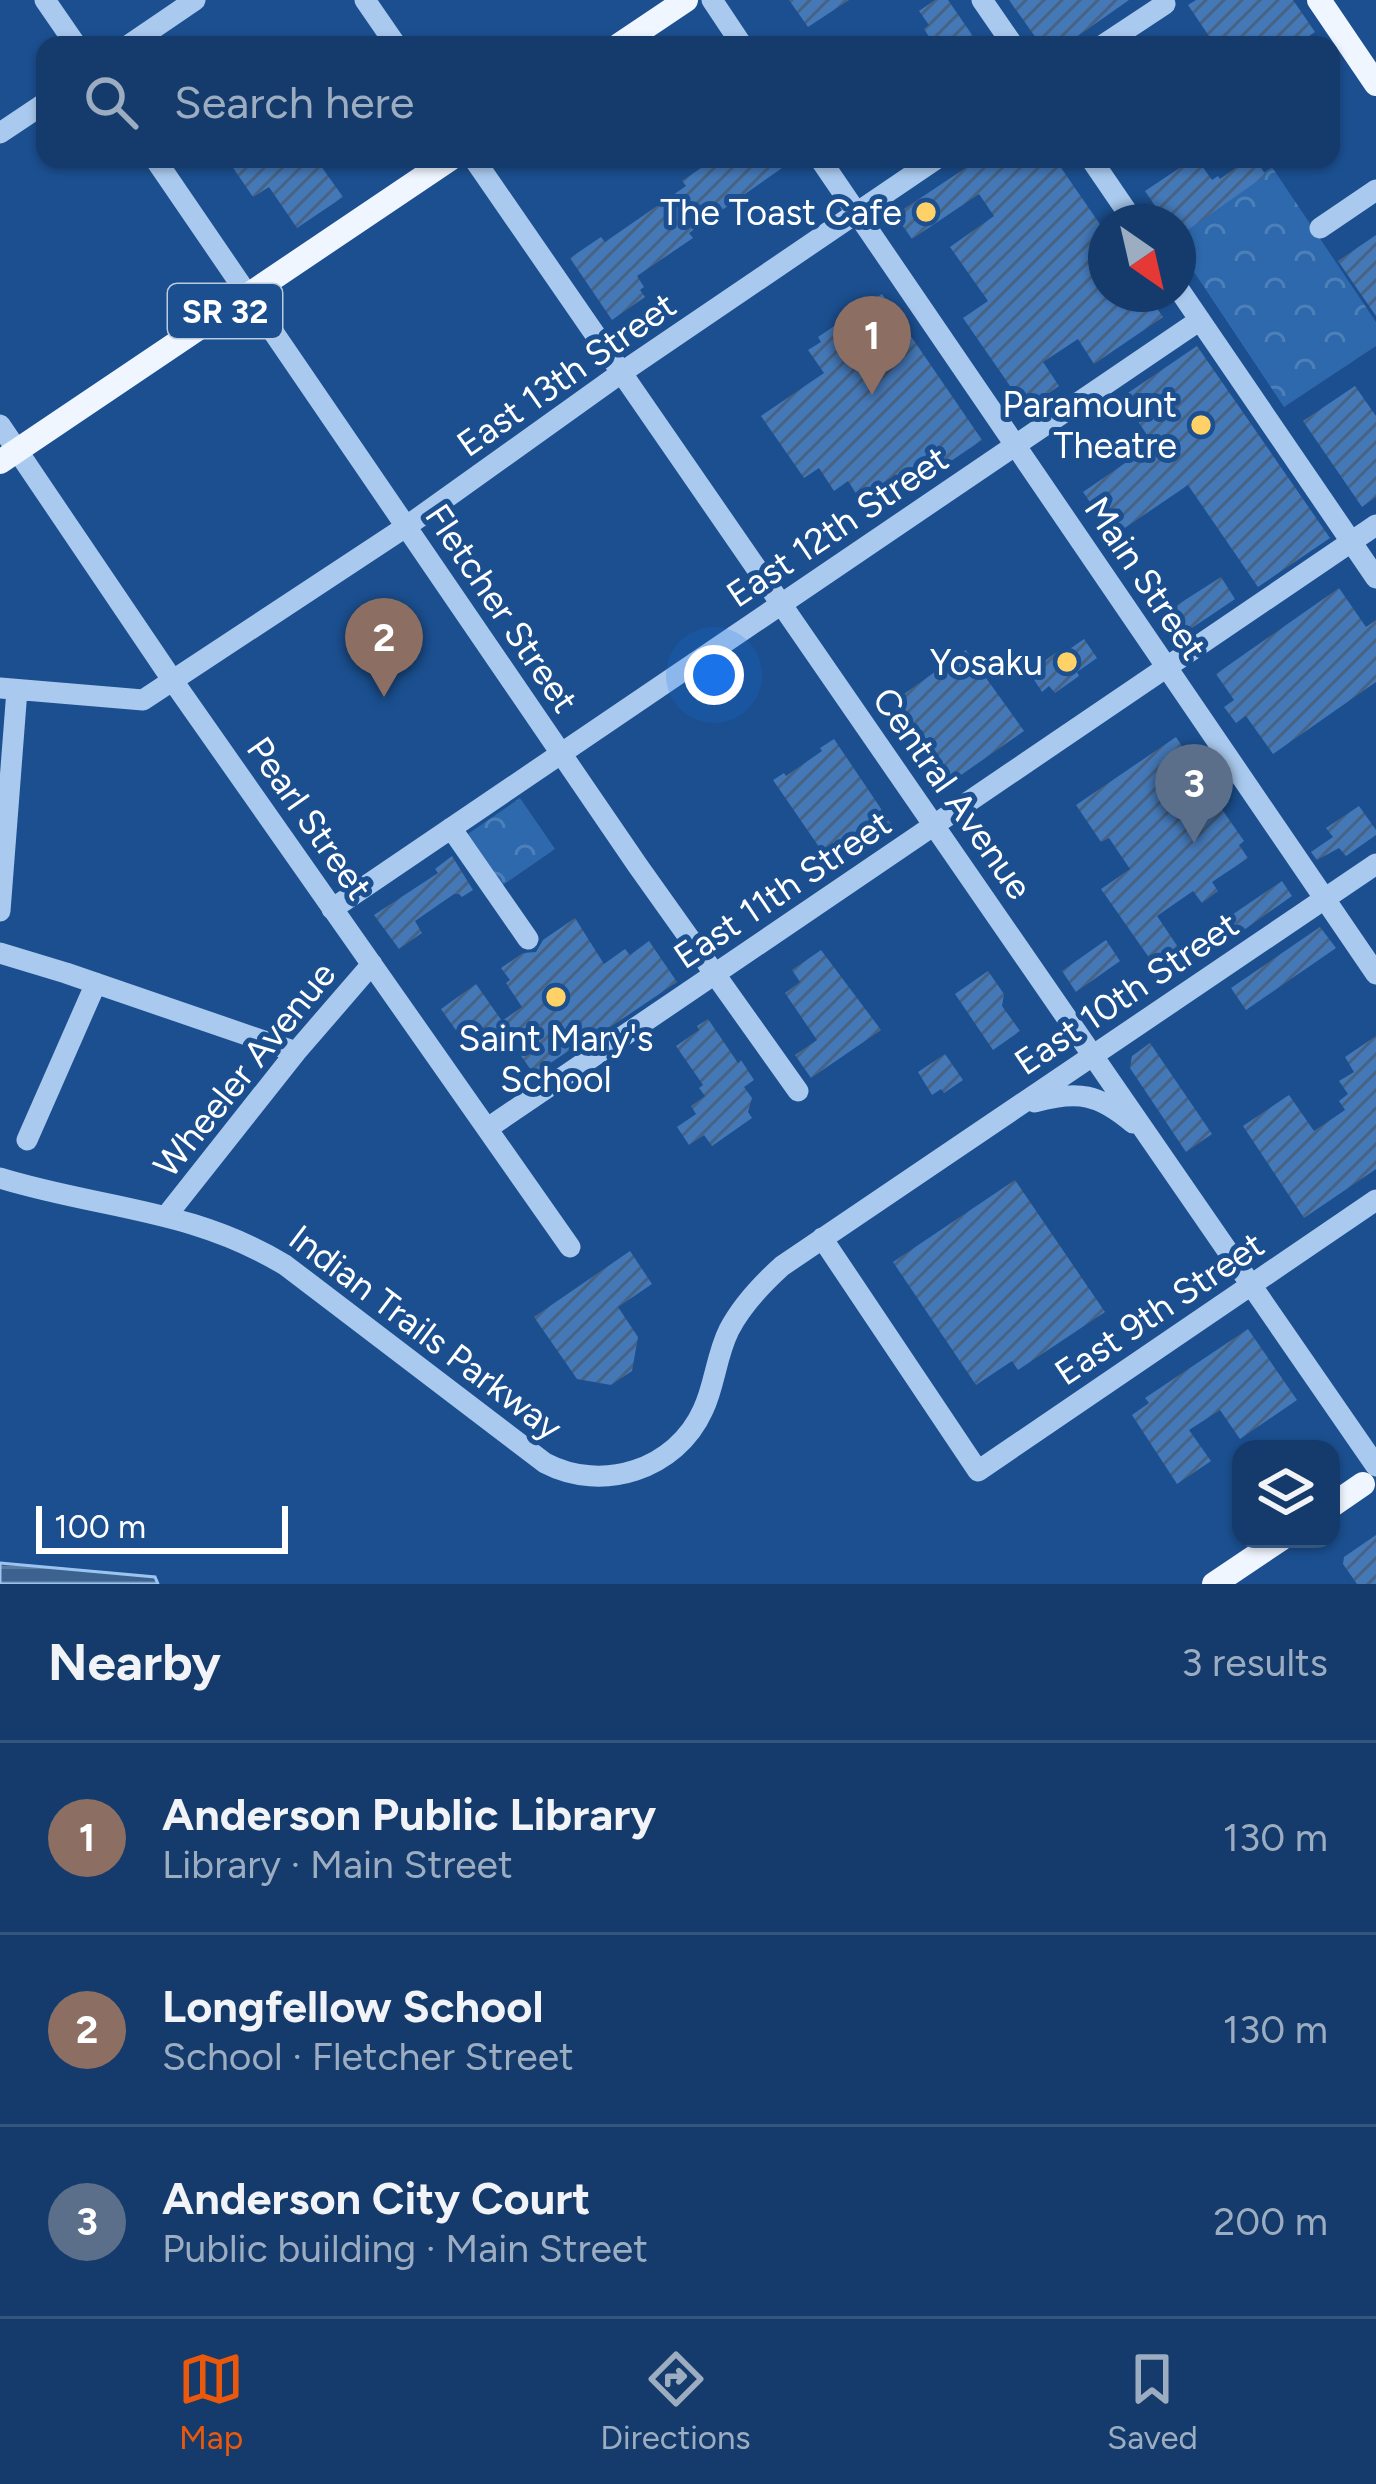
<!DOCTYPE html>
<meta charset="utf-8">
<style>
:root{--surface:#143b6b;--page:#214673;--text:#f1f3f6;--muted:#9dadc1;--line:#33557e;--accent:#ea580c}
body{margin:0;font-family:Figtree,sans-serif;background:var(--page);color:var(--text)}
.controls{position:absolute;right:36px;bottom:36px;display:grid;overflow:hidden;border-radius:24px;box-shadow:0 3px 9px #0004}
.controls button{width:108px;height:108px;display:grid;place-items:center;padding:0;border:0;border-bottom:3px solid var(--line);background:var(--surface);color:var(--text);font:60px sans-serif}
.compass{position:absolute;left:1088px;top:204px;width:108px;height:108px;border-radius:50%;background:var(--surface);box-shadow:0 3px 9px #0004;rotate:146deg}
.scale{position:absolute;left:36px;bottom:30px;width:252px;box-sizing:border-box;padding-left:12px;border:6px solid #fff;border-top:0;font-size:33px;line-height:42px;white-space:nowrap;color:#fff;-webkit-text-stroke:9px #1b4f8f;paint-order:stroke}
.you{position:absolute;left:714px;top:675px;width:42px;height:42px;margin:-30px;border:9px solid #fff;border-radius:50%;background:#1a73e8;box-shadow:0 0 0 18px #1a73e833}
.badge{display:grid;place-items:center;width:78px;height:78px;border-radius:50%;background:var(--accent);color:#fff;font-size:39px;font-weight:700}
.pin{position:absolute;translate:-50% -99px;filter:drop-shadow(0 3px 6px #0008)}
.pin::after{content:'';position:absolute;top:63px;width:42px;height:36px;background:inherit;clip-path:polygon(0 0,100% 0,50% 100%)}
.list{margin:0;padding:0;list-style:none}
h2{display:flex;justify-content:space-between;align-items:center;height:156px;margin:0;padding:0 48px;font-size:51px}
h2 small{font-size:39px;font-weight:400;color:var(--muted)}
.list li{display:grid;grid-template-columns:78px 1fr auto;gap:36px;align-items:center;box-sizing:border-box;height:192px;padding:0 48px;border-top:3px solid var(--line)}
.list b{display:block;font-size:45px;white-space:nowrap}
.list p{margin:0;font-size:39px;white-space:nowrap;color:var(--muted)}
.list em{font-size:39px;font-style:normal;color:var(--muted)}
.icon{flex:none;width:66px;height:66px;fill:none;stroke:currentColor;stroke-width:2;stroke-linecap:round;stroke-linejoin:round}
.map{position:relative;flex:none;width:1376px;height:1584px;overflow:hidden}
.search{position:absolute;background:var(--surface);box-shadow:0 3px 9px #0004;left:36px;right:36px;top:36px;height:132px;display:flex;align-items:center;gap:30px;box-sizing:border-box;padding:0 42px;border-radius:24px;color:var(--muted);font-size:45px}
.sheet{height:732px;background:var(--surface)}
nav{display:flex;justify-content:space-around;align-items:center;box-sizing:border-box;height:168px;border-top:3px solid var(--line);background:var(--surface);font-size:33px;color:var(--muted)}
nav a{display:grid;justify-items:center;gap:6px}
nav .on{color:var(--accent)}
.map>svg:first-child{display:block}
</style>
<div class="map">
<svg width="1376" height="1584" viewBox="0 0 1376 1584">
<defs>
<pattern id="park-crowns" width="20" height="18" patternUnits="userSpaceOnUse" patternTransform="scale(3)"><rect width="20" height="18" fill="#2e69ad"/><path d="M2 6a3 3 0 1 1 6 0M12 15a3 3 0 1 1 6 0" fill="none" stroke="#4d80b9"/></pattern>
<pattern id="water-rules" width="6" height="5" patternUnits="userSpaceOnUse" patternTransform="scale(3)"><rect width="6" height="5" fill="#3c6290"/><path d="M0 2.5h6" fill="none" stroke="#597aa1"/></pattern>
<pattern id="building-hatch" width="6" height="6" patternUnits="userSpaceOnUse" patternTransform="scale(3)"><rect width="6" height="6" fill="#4478b7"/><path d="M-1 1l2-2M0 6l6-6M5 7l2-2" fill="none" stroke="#486282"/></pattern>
</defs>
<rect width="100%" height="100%" fill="#1b4f8f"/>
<path fill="url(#park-crowns)" d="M 1272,167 L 1376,322 L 1376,346 L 1284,407 L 1178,248 L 1178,230 Z
M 520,798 L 555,849 L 500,887 L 465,836 Z"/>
<path fill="url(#water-rules)" stroke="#9cc4f0" stroke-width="3" d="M 0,1563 L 155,1577 L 158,1584 L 0,1584 Z"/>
<path fill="url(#building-hatch)" d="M 789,0 L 849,0 L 808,27 Z
M 935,0 L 948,0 L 979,45 L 943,45 L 939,39 L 933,43 L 924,29 L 929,25 L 919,11 Z
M 1009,0 L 1129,0 L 1065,45 L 1041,45 Z
M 1196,0 L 1293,0 L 1315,32 L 1296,45 L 1215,45 L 1188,5 Z
M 227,159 L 316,159 L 343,197 L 297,228 L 269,187 L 253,197 Z
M 714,159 L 795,159 L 689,233 L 693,238 L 637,276 L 644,287 L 640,290 L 645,297 L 612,320 L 570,258 L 601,237 L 605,242 L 686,186 L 682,181 Z
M 979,159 L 1055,159 L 1106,233 L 1106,294 L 1147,294 L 1163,317 L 1094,364 L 1078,339 L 1043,362 L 1059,386 L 1026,409 L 963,318 L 988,301 L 950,247 L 994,216 L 979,194 L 912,239 L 895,215 Z
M 1193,159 L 1197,159 L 1212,180 L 1218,176 L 1220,179 L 1248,159 L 1255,159 L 1266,175 L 1178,237 L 1178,222 L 1166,222 L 1145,191 Z
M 1376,235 L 1376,316 L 1338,261 Z
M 882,294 L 982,440 L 917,484 L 913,477 L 871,505 L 865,498 L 861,501 L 848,481 L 834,491 L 819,468 L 804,478 L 761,416 L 824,373 L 808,350 L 821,342 L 818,337 Z
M 1197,346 L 1330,538 L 1258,587 L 1188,485 L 1113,536 L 1083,492 L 1153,444 L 1122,397 Z
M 1355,386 L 1376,416 L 1376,497 L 1362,507 L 1303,421 Z
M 1221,577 L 1235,599 L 1186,632 L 1171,609 Z
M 1339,588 L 1366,627 L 1376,620 L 1376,682 L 1273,754 L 1246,716 L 1236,723 L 1224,707 L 1234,700 L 1216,674 Z
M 1084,639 L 1097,658 L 1077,672 L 1079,676 L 1055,693 L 1049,686 L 1042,692 L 1031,675 L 1039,670 L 1036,667 L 1061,649 L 1064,653 Z
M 966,650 L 1024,731 L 951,782 L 894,701 Z
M 1176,737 L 1210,789 L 1216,785 L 1229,802 L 1221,808 L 1244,841 L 1239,845 L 1248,858 L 1212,882 L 1218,891 L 1202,903 L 1193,891 L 1157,916 L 1180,950 L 1282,881 L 1292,896 L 1241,932 L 1164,979 L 1101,889 L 1130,869 L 1109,838 L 1101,842 L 1076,805 Z
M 834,739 L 892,825 L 878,834 L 877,831 L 830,863 L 773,780 L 784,773 L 786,776 L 822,751 L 820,748 Z
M 1359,806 L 1376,830 L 1376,835 L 1346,856 L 1339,848 L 1317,860 L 1311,852 L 1333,837 L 1326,828 Z
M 452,856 L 473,890 L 462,897 L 459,894 L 454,894 L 415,921 L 422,933 L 399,949 L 374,915 L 438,873 L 435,869 Z
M 575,918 L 604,964 L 625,949 L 630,955 L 649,941 L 677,982 L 597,1036 L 595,1033 L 549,1064 L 550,1066 L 535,1076 L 504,1031 L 472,1053 L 441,1009 L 476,984 L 502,1021 L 522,1007 L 506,983 L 510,980 L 501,968 L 523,953 L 536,952 L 543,940 Z
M 1320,927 L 1336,948 L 1246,1010 L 1231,988 Z
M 1106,940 L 1120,961 L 1076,992 L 1062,971 Z
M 821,950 L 881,1030 L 811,1078 L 795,1055 L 817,1040 L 785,993 L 800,982 L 792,970 Z
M 988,971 L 1004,994 L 1002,1006 L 1020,1031 L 993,1050 L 955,994 Z
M 708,1019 L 738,1063 L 741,1060 L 754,1080 L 744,1087 L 752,1098 L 748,1112 L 752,1118 L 712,1146 L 704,1135 L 689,1145 L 677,1127 L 696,1114 L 691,1106 L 705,1096 L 699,1088 L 703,1085 L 676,1046 L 699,1030 L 697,1026 Z
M 1376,1036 L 1376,1169 L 1304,1218 L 1243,1126 L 1289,1095 L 1314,1131 L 1345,1110 L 1339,1101 L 1348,1094 L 1339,1081 L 1354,1072 L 1345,1057 Z
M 1150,1043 L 1212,1134 L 1186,1152 L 1130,1068 L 1132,1056 Z
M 945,1054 L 963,1080 L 944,1093 L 941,1089 L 932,1095 L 918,1072 Z
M 1015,1180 L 1105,1312 L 1018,1370 L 1012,1361 L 976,1385 L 893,1262 Z
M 630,1251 L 652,1284 L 618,1307 L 638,1337 L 632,1371 L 611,1385 L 577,1379 L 534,1317 Z
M 1248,1329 L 1297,1400 L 1240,1439 L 1220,1410 L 1189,1430 L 1211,1461 L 1177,1484 L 1132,1415 L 1149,1403 L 1145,1398 Z
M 1376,1535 L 1376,1584 L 1357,1584 L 1343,1564 L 1344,1557 Z"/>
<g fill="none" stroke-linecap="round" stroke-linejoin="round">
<path stroke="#a9c9ee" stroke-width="21" d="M 45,0 L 76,45
M 365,0 L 396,45
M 712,0 L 742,45
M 982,0 L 1013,45
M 129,45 L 195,0
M 1103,45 L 1165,4
M 0,133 L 45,103
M 155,159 L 638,866 L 798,1091
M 474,159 L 1376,1466
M 820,159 L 1376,974
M 1091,159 L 1134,222
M 1320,228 L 1376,190
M 1178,288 L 1376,578
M 0,425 L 173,681 L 570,1247
M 0,688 L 143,700 L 407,526 L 621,373 L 936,159
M 451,828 L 528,939
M 332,909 L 1200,320
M 0,911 L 17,690
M 0,953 L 66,973 L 296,1052
M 1035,1102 C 1078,1090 1099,1094 1133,1123
M 488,1128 L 1376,525
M 27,1140 L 96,983
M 0,1178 C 101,1209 191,1208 285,1265 L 545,1463 C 602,1493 676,1470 703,1410 C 715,1385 716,1356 729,1330 C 742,1305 761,1285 782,1266 L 1376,864
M 167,1215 L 296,1052 L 372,964
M 822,1238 L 978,1471 L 1376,1200"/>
<path stroke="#f0f6ff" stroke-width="24" d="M 1319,0 L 1376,84
M 619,45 L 686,0
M 0,462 L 450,159
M 1331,1506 L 1363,1484
M 1214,1584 L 1281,1539"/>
</g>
<g fill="#ffd166" stroke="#1b4f8f" stroke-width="4.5">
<circle cx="926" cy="212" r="12"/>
<circle cx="1201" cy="425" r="12"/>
<circle cx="1067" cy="662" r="12"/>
<circle cx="556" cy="997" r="12"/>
</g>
<g text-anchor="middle" stroke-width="10" stroke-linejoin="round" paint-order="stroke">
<rect fill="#1b4f8f" stroke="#bbcadd" stroke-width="3" x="168" y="284" width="114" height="54" rx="9"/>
<g font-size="33" font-weight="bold" fill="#fff">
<text x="225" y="323">SR 32</text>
</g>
<g font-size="36" fill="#fff" stroke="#1b4f8f" text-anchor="end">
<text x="902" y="225">The Toast Cafe</text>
<text x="1177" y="417">Paramount<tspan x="1177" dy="41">Theatre</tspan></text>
<text x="1043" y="675">Yosaku</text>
<text x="556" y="1051" text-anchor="middle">Saint Mary's<tspan x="556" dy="41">School</tspan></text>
</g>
<g font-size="36" fill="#fff" stroke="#1b4f8f">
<text transform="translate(566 374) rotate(-35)" y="13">East 13th Street</text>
<text transform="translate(837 526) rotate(-34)" y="13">East 12th Street</text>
<text transform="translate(1146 578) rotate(56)" y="13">Main Street</text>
<text transform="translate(502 608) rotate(56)" y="13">Fletcher Street</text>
<text transform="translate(953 793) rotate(55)" y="13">Central Avenue</text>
<text transform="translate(310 818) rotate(55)" y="13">Pearl Street</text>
<text transform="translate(782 889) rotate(-34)" y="13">East 11th Street</text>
<text transform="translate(1126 993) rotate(-34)" y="13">East 10th Street</text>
<text transform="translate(244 1069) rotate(-51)" y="13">Wheeler Avenue</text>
<text transform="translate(1159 1308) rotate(-34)" y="13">East 9th Street</text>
<text transform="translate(426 1332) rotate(37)" y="13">Indian Trails Parkway</text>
</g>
</g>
</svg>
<div class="controls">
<button><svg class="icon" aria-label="layers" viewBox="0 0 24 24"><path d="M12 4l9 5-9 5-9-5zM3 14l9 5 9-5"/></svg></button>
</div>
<svg class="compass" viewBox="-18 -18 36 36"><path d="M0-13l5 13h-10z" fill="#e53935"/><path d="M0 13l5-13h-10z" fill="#9dadc1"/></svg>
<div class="scale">100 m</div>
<div class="you"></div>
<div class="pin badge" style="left:872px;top:395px;background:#8d6e63">1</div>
<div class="pin badge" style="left:384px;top:697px;background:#8d6e63">2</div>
<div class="pin badge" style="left:1194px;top:843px;background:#5c6f8a">3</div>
<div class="search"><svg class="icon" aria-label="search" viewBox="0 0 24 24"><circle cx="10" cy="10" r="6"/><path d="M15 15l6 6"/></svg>Search here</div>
</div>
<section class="sheet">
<h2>Nearby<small>3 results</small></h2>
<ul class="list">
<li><span class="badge" style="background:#8d6e63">1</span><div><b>Anderson Public Library</b><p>Library · Main Street</p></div><em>130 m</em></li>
<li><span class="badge" style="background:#8d6e63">2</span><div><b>Longfellow School</b><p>School · Fletcher Street</p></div><em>130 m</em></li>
<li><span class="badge" style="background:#5c6f8a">3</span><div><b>Anderson City Court</b><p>Public building · Main Street</p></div><em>200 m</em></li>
</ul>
</section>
<nav>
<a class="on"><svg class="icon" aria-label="map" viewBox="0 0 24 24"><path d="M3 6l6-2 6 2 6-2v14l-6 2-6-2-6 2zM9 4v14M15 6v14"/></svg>Map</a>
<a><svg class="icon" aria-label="directions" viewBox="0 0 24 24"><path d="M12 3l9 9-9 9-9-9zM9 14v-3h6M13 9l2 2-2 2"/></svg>Directions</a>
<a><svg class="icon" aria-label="saved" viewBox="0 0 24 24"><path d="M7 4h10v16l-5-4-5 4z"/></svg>Saved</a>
</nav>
